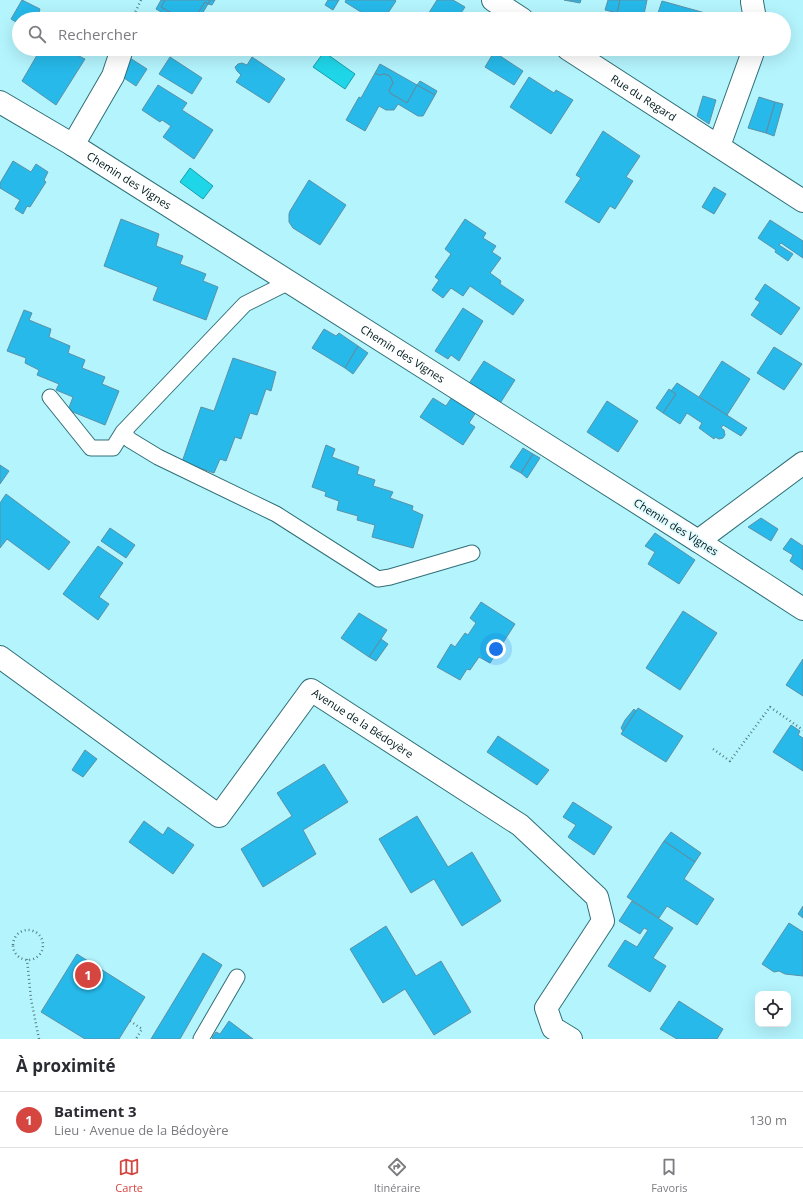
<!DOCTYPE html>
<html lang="fr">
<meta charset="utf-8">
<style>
:root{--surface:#fff;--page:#f7f7f7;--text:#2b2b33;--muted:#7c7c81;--line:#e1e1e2;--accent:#d54641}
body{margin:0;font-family:"Open Sans",sans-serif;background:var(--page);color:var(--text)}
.controls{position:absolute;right:12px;bottom:12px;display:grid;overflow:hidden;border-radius:8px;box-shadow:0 4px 16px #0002}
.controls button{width:36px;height:36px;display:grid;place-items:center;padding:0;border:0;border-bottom:1px solid var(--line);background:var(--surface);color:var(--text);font:20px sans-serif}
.you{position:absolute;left:496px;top:649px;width:14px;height:14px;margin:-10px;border:3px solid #fff;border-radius:50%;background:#1a73e8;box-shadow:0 0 0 6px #1a73e833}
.badge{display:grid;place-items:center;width:26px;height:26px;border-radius:50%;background:var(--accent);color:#fff;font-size:13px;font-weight:700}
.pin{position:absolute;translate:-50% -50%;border:2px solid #fff;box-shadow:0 1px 4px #0006}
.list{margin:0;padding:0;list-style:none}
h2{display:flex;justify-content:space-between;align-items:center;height:52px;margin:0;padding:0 16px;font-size:17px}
h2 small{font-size:13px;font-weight:400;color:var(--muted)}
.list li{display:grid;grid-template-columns:26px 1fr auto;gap:12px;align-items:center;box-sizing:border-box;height:56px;padding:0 16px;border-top:1px solid var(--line)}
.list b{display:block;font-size:15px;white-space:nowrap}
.list p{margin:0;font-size:13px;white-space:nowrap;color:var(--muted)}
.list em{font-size:13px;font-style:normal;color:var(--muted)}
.icon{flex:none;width:22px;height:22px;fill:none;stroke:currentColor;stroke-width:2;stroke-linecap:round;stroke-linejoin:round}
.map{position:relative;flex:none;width:803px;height:1039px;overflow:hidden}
.search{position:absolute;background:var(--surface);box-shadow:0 4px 16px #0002;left:12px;right:12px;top:12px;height:44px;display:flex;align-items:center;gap:10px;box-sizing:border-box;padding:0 14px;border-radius:22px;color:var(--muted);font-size:15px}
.sheet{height:108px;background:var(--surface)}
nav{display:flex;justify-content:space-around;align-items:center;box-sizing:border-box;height:56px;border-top:1px solid var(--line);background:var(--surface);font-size:11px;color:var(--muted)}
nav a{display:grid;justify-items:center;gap:2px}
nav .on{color:var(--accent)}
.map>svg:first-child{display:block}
</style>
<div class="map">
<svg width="803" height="1039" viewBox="0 0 803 1039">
<rect width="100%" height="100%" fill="#b4f4fd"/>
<path fill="#1fd6e9" stroke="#169eac" d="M 324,52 L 355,74 L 345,89 L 313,67 Z
M 190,168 L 213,186 L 203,199 L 180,182 Z"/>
<path fill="#26b9e9" stroke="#5c91a7" d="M 22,0 L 40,9 L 37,19 L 19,19 L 19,24 L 11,19 Z
M 161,0 L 165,0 L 161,7 L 175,15 L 173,19 L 156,9 Z
M 165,0 L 210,0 L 208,4 L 205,2 L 194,19 L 173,19 L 175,15 L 161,7 Z
M 210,0 L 215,0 L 212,5 L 208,4 Z
M 328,0 L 339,0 L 333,10 L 325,5 Z
M 346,0 L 395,0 L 396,1 L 384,19 L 372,19 L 345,2 Z
M 437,0 L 453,0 L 465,7 L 457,19 L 425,19 Z
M 564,0 L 581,0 L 580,3 Z
M 608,0 L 620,0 L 617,13 L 605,10 Z
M 620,0 L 647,0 L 643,19 L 637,19 L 617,13 Z
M 662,1 L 716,16 L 715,19 L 656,19 Z
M 205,2 L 208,4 L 199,19 L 194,19 Z
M 44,49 L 65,49 L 85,59 L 56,105 L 22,81 L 40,50 L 42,51 Z
M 494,52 L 523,71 L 514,85 L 485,67 Z
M 170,57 L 202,78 L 192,94 L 159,74 Z
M 252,57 L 285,79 L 269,103 L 236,82 L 241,75 L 237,71 L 235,67 L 238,64 L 242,63 L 247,65 Z
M 130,58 L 147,69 L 136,86 L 124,78 Z
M 380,64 L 417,85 L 407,103 L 390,93 L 389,90 L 393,83 L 390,76 L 385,74 L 379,75 L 375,73 Z
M 375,73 L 379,75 L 385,74 L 390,76 L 393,83 L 389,90 L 390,93 L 407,103 L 417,85 L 435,95 L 423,116 L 418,116 L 398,104 L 394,110 L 386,110 L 379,106 L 365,131 L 346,120 L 359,97 L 361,98 Z
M 529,77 L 554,93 L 556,90 L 573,100 L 551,134 L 510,107 Z
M 420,81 L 437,91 L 435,95 L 417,85 Z
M 158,85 L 187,103 L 182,110 L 213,130 L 194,159 L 163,137 L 171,126 L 162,120 L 160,122 L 142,110 Z
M 703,96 L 716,100 L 709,124 L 697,116 Z
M 759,97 L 775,102 L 766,133 L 748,128 Z
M 775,102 L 783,104 L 774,136 L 766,133 Z
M 603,131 L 640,156 L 626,177 L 633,181 L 631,184 L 615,209 L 610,206 L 599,223 L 565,202 L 581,178 L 576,175 Z
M 13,161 L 31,172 L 36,164 L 48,172 L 44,180 L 46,182 L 30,207 L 27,206 L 23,214 L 15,209 L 20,200 L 0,188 L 0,183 Z
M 309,180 L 346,205 L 320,245 L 293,228 L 289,222 L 289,214 L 290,211 Z
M 714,187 L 726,194 L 714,214 L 702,207 Z
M 121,219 L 159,234 L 156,246 L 183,256 L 180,264 L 206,274 L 203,281 L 218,287 L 206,320 L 153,300 L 158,287 L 104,266 Z
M 465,219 L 486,233 L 483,238 L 496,246 L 492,252 L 501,258 L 490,273 L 501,281 L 500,284 L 524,300 L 513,315 L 470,286 L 463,296 L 451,288 L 443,298 L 432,290 L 439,280 L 435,277 L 451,254 L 445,249 Z
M 770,220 L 803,241 L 803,258 L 781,243 L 779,245 L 793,254 L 788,261 L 775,252 L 776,250 L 758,238 Z
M 765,284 L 800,308 L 781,335 L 751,315 L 760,302 L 755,299 Z
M 463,308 L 483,321 L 459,361 L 451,355 L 448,359 L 435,351 Z
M 24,310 L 32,313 L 29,320 L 51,329 L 49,337 L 70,346 L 68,353 L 85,360 L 82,368 L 105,377 L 102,384 L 119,391 L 105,425 L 68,410 L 73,397 L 56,390 L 59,384 L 37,375 L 39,370 L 25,363 L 26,358 L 7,351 Z
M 324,329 L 336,336 L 339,333 L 358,346 L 345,368 L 312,348 Z
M 358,346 L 368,353 L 353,374 L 345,368 Z
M 774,347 L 802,364 L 784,390 L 757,373 Z
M 233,358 L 276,372 L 271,391 L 266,389 L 257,415 L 250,413 L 241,439 L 235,437 L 226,461 L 220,459 L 214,473 L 182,462 L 201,407 L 214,411 Z
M 484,361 L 515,380 L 499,405 L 468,385 Z
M 722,361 L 750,379 L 727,415 L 699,397 Z
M 677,383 L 747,428 L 741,436 L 723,425 L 721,428 L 724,430 L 725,435 L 723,438 L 719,439 L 715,437 L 714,439 L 699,428 L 702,423 L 687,413 L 680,424 L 663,413 L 676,394 L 671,391 Z
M 669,389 L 676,394 L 663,413 L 656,408 Z
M 454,394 L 478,409 L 469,423 L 475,427 L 463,445 L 420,417 L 433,398 L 446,406 Z
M 607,401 L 638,421 L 618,452 L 587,432 Z
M 326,445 L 335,449 L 332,457 L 359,467 L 357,474 L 375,480 L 373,486 L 393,492 L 390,498 L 413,506 L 412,510 L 423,515 L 413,548 L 372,537 L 375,525 L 357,520 L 358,516 L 337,510 L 339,501 L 325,496 L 326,492 L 312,487 Z
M 523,448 L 533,454 L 521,473 L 510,467 Z
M 533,454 L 540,458 L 527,478 L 521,473 Z
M 0,465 L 9,471 L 0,484 Z
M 6,494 L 70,542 L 49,570 L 7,539 L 0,548 L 0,503 Z
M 761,518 L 778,529 L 771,541 L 748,527 Z
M 110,528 L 135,545 L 126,558 L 101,541 Z
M 655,533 L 695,560 L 679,584 L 648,564 L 655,552 L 645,546 Z
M 791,538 L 803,546 L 803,570 L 790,561 L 793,555 L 783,549 Z
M 98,546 L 123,563 L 99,597 L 109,604 L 98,620 L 63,594 Z
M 481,602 L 515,624 L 490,663 L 479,657 L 470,670 L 467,669 L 460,680 L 437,667 L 451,644 L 455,647 L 465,633 L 468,635 L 476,623 L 470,618 Z
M 683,611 L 717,633 L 680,690 L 646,668 Z
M 359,613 L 387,630 L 369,657 L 341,638 Z
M 381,639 L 388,644 L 376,661 L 369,657 Z
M 803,659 L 803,696 L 786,685 Z
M 638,708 L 683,736 L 666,762 L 621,734 Z
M 634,709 L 636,711 L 623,731 L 621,728 L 625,720 Z
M 791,725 L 800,731 L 798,735 L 803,738 L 803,771 L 773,752 Z
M 498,736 L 549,770 L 537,785 L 487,752 Z
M 85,750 L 97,759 L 83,777 L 72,770 Z
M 324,764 L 348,802 L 303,830 L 316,854 L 263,887 L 241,849 L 292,816 L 277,793 Z
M 573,802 L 612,827 L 594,855 L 568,837 L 576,825 L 563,817 Z
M 417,816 L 448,867 L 472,852 L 501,901 L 462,926 L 434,879 L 411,893 L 379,839 Z
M 144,821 L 163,835 L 168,827 L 194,845 L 173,874 L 129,842 Z
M 671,832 L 701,853 L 695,862 L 664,841 Z
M 664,841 L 695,862 L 684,879 L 714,899 L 697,925 L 667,906 L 659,918 L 627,897 Z
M 632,901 L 673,928 L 653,958 L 666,966 L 650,992 L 608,966 L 625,940 L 637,947 L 648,930 L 644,928 L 640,934 L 619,921 Z
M 803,906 L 803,918 L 798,914 Z
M 789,923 L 803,932 L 803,976 L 785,974 L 779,971 L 774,972 L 762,964 Z
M 386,926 L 416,976 L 441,961 L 471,1012 L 434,1035 L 405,989 L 383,1003 L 350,949 Z
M 203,953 L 222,965 L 180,1039 L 151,1039 Z
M 77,954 L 145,997 L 119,1039 L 85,1039 L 41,1012 Z
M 679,1001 L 723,1029 L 717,1039 L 677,1039 L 660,1029 Z
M 229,1021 L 253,1039 L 213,1039 L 212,1038 L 216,1032 L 220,1034 Z"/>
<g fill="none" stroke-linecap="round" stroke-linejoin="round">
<defs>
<path id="service" d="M 50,397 L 91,448 L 113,448 L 123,432 L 245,304 L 289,282
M 123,432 L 130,440 L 158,457 L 276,514 L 378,579 L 390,577 L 472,553
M 201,1039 L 237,977"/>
<g id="pedestrian">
<path id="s1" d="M 0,102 L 73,145 L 698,541"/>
</g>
<g id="minor">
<path d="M 493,0 L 522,19"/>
<path d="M 752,2 L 755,19"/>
<path id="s2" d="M 568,49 L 803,201"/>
<path d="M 73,145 L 113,76 L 122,49"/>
<path d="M 719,146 L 754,49"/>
<path d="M 803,463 L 698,541 L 803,609"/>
<path id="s3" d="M 0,657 L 219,816 L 311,690 L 520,825 L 597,897 L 603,921 L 546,1008 L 553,1028 L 571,1039"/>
</g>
</defs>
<use href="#service" stroke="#306f77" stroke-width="17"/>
<use href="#pedestrian" stroke="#306f77" stroke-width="24"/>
<use href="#minor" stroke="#306f77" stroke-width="24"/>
<path stroke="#558086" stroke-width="2.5" stroke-dasharray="1 3" stroke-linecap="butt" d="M 132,19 L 141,0
M 713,749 L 730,761 L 770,707 L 803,730
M13 945a15 15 0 1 1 30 0a15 15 0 1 1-30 0Z
M 27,959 L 31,999 L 39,1039
M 130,1021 L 142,1029 L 136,1039"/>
<use href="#service" stroke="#fff" stroke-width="15"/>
<use href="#pedestrian" stroke="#fff" stroke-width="22"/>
<use href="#minor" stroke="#fff" stroke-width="22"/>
</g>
<g text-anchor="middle" stroke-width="3.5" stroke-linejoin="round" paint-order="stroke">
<g font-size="11" fill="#021b1e" stroke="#e1fafd">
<text dy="4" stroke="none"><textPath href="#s2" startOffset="90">Rue du Regard</textPath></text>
<text dy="4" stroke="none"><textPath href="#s1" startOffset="151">Chemin des Vignes</textPath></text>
<text dy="4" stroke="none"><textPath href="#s1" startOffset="475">Chemin des Vignes</textPath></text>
<text transform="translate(676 527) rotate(32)" y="4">Chemin des Vignes</text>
<text dy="4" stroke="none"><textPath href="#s3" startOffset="488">Avenue de la Bédoyère</textPath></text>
</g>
</g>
</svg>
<div class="controls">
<button><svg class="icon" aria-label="locate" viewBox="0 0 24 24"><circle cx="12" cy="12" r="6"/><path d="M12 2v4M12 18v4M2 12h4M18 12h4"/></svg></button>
</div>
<div class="you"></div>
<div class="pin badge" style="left:88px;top:975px">1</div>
<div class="search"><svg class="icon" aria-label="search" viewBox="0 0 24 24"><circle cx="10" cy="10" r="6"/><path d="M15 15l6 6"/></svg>Rechercher</div>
</div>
<section class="sheet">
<h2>À proximité<small></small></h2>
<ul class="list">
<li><span class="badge">1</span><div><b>Batiment 3</b><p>Lieu · Avenue de la Bédoyère</p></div><em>130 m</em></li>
</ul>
</section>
<nav>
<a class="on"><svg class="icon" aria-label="map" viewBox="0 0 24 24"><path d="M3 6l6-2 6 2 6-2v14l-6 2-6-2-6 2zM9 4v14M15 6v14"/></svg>Carte</a>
<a><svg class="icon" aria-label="directions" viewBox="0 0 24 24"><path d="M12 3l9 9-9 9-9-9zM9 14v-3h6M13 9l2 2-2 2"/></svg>Itinéraire</a>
<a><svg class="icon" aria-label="saved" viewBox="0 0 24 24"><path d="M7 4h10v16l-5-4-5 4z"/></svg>Favoris</a>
</nav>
